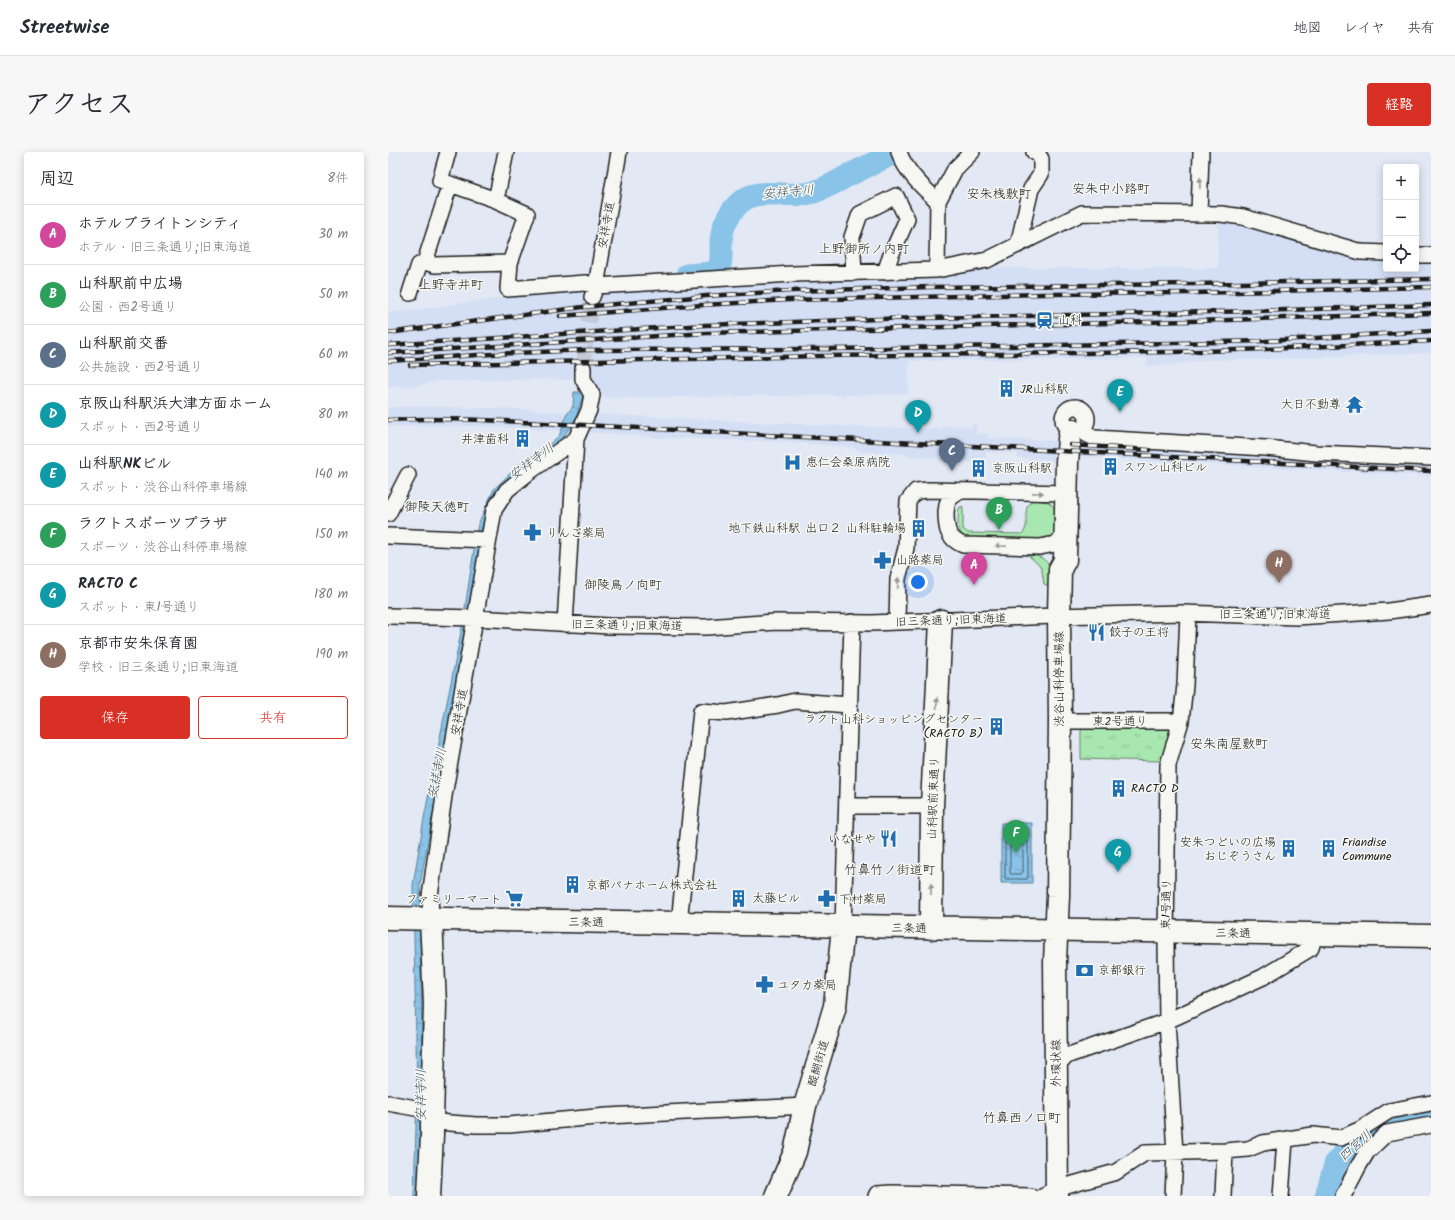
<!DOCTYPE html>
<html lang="ja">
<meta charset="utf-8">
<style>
:root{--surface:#fff;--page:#f7f7f7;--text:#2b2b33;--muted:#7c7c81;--line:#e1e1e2;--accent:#d93025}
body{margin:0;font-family:Kalam,"Klee One",sans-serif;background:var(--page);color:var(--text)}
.controls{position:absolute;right:12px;top:12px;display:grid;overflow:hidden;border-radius:4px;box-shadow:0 2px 10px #0003}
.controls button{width:36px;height:36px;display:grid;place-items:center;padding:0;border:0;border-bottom:1px solid var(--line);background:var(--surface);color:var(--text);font:20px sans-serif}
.you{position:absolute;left:530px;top:430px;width:14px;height:14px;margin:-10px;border:3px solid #fff;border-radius:50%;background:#1a73e8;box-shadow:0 0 0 6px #1a73e833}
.badge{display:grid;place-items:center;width:26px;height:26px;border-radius:50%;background:var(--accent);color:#fff;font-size:13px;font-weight:700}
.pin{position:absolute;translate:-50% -33px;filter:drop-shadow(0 1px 2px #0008)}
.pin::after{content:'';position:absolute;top:21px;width:14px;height:12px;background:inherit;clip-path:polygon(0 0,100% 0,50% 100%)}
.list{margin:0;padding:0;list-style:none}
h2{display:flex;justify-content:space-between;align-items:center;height:52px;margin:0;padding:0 16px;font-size:17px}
h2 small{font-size:13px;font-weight:400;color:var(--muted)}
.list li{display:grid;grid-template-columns:26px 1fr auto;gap:12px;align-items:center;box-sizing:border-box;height:60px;padding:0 16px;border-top:1px solid var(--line)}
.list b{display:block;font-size:15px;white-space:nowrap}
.list p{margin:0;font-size:13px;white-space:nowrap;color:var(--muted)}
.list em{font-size:13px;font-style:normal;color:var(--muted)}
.actions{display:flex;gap:8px;padding:12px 16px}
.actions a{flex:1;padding:9px 0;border:1px solid var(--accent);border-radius:4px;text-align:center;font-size:14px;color:var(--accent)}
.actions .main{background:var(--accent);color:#fff}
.icon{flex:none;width:22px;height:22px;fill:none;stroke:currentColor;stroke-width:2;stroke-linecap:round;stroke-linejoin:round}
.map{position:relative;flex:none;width:1043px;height:1044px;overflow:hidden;border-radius:4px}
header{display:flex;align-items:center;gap:24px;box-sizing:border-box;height:56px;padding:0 20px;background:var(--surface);border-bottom:1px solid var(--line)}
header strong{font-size:19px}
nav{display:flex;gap:22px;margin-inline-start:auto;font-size:14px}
.intro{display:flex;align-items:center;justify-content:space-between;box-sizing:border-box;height:96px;padding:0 24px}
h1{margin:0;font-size:28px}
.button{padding:10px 18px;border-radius:4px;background:var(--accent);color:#fff;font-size:14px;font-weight:700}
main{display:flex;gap:24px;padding:0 24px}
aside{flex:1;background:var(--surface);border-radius:4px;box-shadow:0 2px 10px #0003}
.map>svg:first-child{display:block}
</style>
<header>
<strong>Streetwise</strong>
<nav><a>地図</a><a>レイヤ</a><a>共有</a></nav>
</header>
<div class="intro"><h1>アクセス</h1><a class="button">経路</a></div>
<main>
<aside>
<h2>周辺<small>8件</small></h2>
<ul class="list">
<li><span class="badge" style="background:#d1479c">A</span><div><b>ホテルブライトンシティ</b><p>ホテル · 旧三条通り;旧東海道</p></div><em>30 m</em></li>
<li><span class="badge" style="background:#2e9e5b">B</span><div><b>山科駅前中広場</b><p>公園 · 西2号通り</p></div><em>50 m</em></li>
<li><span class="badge" style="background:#5c6f8a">C</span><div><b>山科駅前交番</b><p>公共施設 · 西2号通り</p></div><em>60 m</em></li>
<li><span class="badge" style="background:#0f9aa8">D</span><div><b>京阪山科駅浜大津方面ホーム</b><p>スポット · 西2号通り</p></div><em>80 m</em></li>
<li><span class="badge" style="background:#0f9aa8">E</span><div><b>山科駅NKビル</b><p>スポット · 渋谷山科停車場線</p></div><em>140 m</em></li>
<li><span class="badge" style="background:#2e9e5b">F</span><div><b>ラクトスポーツプラザ</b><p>スポーツ · 渋谷山科停車場線</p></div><em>150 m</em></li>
<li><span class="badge" style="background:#0f9aa8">G</span><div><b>RACTO C</b><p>スポット · 東1号通り</p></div><em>180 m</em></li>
<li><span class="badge" style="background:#8d6e63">H</span><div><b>京都市安朱保育園</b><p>学校 · 旧三条通り;旧東海道</p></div><em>190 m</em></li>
</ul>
<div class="actions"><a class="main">保存</a><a>共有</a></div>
</aside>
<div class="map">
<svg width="1043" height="1044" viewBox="0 0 1043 1044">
<defs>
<pattern id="park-tufts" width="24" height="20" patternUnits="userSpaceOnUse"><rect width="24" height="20" fill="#a8e7af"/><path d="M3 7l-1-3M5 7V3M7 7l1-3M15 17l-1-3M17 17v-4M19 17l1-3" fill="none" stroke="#90c696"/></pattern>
<pattern id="water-ripples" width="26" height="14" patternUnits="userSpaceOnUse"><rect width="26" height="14" fill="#89c3e8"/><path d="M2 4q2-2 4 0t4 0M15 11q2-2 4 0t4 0" fill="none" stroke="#76a7c6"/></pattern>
</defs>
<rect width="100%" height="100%" fill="#e2e8f4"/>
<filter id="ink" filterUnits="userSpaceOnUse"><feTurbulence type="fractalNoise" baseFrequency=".025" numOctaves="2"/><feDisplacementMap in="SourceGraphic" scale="8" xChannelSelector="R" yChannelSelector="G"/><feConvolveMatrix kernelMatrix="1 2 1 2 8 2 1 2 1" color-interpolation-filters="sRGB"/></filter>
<g filter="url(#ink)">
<path fill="#d4dff5" d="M 830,69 L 846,70 L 998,108 L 998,117 L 1028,117 L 1028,109 L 1042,110 L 1043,113 L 1043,201 L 881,207 L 813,208 L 791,212 L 759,214 L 759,206 L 521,209 L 520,242 L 218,246 L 207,235 L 188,223 L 185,226 L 179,228 L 158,227 L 48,229 L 29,234 L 0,235 L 0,161 L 197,135 L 198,147 L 212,146 L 212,141 L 303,132 L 552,125 L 594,118 L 598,116 L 830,116 Z
M 21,254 L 127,257 L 194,261 L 185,279 L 89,274 L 0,274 L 0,256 Z
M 205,262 L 449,274 L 554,277 L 554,274 L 584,275 L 584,272 L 589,272 L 588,282 L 600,282 L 600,286 L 674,289 L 672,308 L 630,306 L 630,301 L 598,300 L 598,310 L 550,309 L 550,306 L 521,305 L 515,301 L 474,300 L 465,295 L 403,290 L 274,286 L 198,280 Z
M 685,289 L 800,295 L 800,311 L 684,304 Z
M 805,296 L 963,304 L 964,320 L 805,311 Z
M 970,305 L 1043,308 L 1043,324 L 972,320 Z"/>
<path fill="#a8e7af" stroke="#628266" d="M 646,348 L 661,350 L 669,359 L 670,382 L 663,388 L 580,387 C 567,381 570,368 571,356 L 574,354 L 575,357 L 575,377 L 580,381 L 634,382 C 644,373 631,354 646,348 Z
M 640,403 C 650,403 657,406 662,415 L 663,435 L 656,432 L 654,419 L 652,414 Z"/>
<path fill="url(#park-tufts)" stroke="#628266" d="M 780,572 L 784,577 L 772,609 L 693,607 L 693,579 L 698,573 Z"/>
<path fill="url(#water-ripples)" stroke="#5d8096" d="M 186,240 L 196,240 L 188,266 L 176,284 L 164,298 L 109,340 L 94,375 L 86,434 L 32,733 L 35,975 L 33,1044 L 26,1044 L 29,941 L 25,733 L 36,666 L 74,475 L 90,372 L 106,337 L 131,313 L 159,294 L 171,284 L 174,277 L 178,264 L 185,254 Z
M 613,671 L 644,671 L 644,731 L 613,731 Z"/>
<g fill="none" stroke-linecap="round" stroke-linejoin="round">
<path stroke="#485f6e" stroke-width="1" d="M 619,675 L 638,675 L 640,676 L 640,725 L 639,727 L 618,727 L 617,726 L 617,677 Z
M 624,680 L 633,680 L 635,681 L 635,720 L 633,722 L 623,722 L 622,721 L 622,682 Z"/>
<path stroke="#89c3e8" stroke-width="23" d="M 299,123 L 325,121 L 331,117 C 334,109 333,102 333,93 C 333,84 335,75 339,67 C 362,25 393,50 426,40 C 437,36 449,30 459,24 C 476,16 492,8 508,0
M 938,1044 L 948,1010 L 980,979 L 1005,967 L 1043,961"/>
<path stroke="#c4c9d4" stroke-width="15" stroke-dasharray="15 8" stroke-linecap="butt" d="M 195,216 L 204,145"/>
<defs>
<path id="street" d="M 511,0 C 517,19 535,36 550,49
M 62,32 L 108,48 L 139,62 L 122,111
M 108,48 L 118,0
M 811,62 L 813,0
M 630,93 L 643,37 L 653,22 L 653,7 L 650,2 L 646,0
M 1028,103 L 1043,103
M 37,110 L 46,113 L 122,111 L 120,137 L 197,131 L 208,134 L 404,122 L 549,118 L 599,108 L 694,61 L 833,62 L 855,65 L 973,100 L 998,101
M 549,118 L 550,49 L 567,17 L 584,0
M 466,121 L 464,85 L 472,62 L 508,44 L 519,67 L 503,103 L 497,120
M 22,141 L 31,113 L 37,110 L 62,32 L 52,29 L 60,0
M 204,145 L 208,134 L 231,0
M675 267a12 12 0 1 1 24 0a12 12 0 1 1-24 0Z
M 695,276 L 698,282 L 706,286 L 877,296 L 928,301 L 1043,306
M 573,339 C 569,341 564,344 561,348 C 558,352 559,356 558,360 C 558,376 559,386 575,393 L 652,395 L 667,392 L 678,384
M 0,362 L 20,323
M 0,384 L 100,388
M 0,464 L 88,466 L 221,474 L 318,475 L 388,470 L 483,471 L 666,464 L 794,461 L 909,465 L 1001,459 L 1043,453
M 509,470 L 510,427 L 518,396 L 520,349 L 528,339 L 541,338 L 678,341
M 177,472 L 188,287
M 672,569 L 793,569
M 459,654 L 544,654
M 43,767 L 42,744 L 56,644 L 106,358 L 119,338 L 144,318 L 188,287 L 201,258 L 204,243 L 195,227 L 195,216
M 291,771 L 313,559 L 338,561 L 390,553 L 407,549 L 461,553
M 455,775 L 464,470
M 668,911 L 681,903 L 779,869 L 875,825 L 923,796 L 927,782
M 0,951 L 44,959
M 44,968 L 49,970 L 88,973 L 121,973 L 219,964 L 417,954
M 488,1044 L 489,1042 L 503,1041 L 642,1044
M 654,1044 L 668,1037 L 728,1020 L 757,1001 L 837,999 L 860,997 L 875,991 L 925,983 L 953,986 L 973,977 L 1001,959 L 1043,951
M 785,1044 L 787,1001 L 779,869 L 778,790 L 780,613 L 793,569 L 797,533 L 800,461
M 835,1044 L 837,999
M 893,1044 L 897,988
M 955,1044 L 970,1015 L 979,1000 L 999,981 L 1043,973"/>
<path id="secondary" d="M 0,766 L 1043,784
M 543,776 L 544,654 L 553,469
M 41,1044 L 44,982 L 44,968 L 47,852 L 43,767
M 388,1044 L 407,1000 L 417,954 L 447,854 L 455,775
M 669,1044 L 667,809 L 670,744 L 672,569 L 671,464 L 672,417 L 677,408 L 679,310 L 681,287 L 683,278"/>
</defs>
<use href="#street" stroke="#1c1c1c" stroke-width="18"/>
<use href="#secondary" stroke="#1c1c1c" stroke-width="25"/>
<use href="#street" stroke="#f6f6f2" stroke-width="15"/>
<use href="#secondary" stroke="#f6f6f2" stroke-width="22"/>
<defs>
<path id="rail" d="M 172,164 L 314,153 L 401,148 L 656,142 L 805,141 L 1043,135
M 0,181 L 195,155 L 318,144 L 403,139 L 543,135 L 806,132 L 1043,127
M 0,193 L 317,173 L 491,167 L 869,159 L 1043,153
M 0,201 L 318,181 L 841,168 L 1043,161
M 0,209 L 104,202 L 199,198 L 444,197 L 786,191 L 877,189 L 1043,179
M 22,213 L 434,204 L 784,200 L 879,197 L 1043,189
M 0,268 C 65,265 130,270 195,273 L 1043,319
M 683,293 L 761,298"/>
</defs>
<use href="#rail" stroke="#1c1c1c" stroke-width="4.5"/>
<use href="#rail" stroke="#f6f6f2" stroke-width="3" stroke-dasharray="9" stroke-linecap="butt"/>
</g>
<defs><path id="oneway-solid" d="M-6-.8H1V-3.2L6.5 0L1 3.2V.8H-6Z"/></defs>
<g fill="#949492">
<use href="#oneway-solid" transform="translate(812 31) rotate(-88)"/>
<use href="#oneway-solid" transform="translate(650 341) rotate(1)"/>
<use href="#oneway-solid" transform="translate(613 394) rotate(-178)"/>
<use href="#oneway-solid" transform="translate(510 431) rotate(-87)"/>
<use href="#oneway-solid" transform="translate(549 551) rotate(-86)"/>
<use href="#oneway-solid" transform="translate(543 737) rotate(-89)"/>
</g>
</g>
<defs>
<symbol id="station-bare" viewBox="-9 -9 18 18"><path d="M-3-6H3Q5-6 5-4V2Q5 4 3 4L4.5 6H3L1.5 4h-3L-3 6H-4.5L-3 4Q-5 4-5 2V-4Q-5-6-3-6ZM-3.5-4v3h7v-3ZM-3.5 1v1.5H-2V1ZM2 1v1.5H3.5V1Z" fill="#1f6fb2" stroke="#f6f6f2" stroke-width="2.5" paint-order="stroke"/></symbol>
<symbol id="building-bare" viewBox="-9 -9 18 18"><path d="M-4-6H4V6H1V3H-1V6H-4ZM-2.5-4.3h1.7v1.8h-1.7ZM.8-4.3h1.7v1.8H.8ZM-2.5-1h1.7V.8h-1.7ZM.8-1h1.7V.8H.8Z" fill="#1f6fb2" stroke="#f6f6f2" stroke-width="2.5" paint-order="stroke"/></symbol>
<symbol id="temple-bare" viewBox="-9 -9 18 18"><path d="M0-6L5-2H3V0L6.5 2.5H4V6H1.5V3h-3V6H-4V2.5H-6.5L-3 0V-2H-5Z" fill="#1f6fb2" stroke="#f6f6f2" stroke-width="2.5" paint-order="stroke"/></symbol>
<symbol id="hospital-bare" viewBox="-9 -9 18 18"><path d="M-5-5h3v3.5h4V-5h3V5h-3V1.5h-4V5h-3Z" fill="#1f6fb2" stroke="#f6f6f2" stroke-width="2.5" paint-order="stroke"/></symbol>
<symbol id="pharmacy-bare" viewBox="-9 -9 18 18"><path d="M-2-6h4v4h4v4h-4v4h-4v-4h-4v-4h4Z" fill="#1f6fb2" stroke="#f6f6f2" stroke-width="2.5" paint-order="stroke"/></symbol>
<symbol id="restaurant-bare" viewBox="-9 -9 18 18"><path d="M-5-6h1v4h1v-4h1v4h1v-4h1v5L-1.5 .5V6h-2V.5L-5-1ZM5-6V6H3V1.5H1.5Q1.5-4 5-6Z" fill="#1f6fb2" stroke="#f6f6f2" stroke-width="2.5" paint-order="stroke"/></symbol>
<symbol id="supermarket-bare" viewBox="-9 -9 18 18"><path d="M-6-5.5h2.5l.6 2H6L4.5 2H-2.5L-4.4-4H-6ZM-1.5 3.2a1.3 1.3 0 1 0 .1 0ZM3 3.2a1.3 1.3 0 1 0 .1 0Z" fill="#1f6fb2" stroke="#f6f6f2" stroke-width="2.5" paint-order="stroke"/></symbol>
<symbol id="bank-bare" viewBox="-9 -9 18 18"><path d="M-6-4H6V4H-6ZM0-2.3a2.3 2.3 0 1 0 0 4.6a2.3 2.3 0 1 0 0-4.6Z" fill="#1f6fb2" stroke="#f6f6f2" stroke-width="2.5" paint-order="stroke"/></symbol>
</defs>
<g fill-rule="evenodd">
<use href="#station-bare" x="644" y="156" width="25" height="25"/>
<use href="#building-bare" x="606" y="224" width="25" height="25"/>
<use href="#temple-bare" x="954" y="240" width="25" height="25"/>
<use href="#building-bare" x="122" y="274" width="25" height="25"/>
<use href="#hospital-bare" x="392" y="298" width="25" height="25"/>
<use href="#building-bare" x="710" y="302" width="25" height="25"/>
<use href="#building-bare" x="578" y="304" width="25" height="25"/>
<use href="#building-bare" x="518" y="364" width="25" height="25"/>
<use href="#pharmacy-bare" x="132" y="368" width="25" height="25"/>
<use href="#pharmacy-bare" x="482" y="396" width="25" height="25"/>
<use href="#restaurant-bare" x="696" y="468" width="25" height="25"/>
<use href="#building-bare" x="596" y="562" width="25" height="25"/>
<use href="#building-bare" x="718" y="624" width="25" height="25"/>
<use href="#restaurant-bare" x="488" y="674" width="25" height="25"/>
<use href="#building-bare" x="888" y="684" width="25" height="25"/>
<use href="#building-bare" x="928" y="684" width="25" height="25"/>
<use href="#building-bare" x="172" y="720" width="25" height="25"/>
<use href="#building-bare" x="338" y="734" width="25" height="25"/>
<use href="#supermarket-bare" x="114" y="734" width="25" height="25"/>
<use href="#pharmacy-bare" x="426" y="734" width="25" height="25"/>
<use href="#bank-bare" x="684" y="806" width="25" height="25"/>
<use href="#pharmacy-bare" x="364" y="820" width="25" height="25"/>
</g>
<g text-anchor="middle" stroke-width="3" stroke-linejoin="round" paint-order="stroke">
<g font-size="12" fill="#1c1c1c" stroke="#f6f6f2">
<text transform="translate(218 73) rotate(-80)" y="4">安祥寺道</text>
<text x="887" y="466">旧三条通り;旧東海道</text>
<text transform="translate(563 468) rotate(-2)" y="4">旧三条通り;旧東海道</text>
<text transform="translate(239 473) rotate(1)" y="4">旧三条通り;旧東海道</text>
<text transform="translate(671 527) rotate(-90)" y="4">渋谷山科停車場線</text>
<text transform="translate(71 560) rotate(-80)" y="4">安祥寺道</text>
<text x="732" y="573">東2号通り</text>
<text transform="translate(545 646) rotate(-88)" y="4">山科駅前東通り</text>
<text transform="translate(778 752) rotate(-89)" y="4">東1号通り</text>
<text transform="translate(198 770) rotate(1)" y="4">三条通</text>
<text transform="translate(521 776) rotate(1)" y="4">三条通</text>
<text transform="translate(845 781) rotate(1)" y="4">三条通</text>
<text transform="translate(430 911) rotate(-74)" y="4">醍醐街道</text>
<text transform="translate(668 911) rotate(-90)" y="4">外環状線</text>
</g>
<g font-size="12" fill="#1c1c1c" stroke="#f6f6f2" text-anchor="start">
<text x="670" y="172">山科</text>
<text x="632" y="241">JR山科駅</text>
<text x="953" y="256" text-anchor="end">大日不動尊</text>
<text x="121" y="291" text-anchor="end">井津歯科</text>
<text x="418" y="314">恵仁会桑原病院</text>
<text x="735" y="319">スワン山科ビル</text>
<text x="604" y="320">京阪山科駅</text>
<text x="518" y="380" text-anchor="end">地下鉄山科駅 出口２ 山科駐輪場</text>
<text x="158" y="385">りんご薬局</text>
<text x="508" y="412">山路薬局</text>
<text x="721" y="484">餃子の王将</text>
<text x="595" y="571" text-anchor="end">ラクト山科ショッピングセンター<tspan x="595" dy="14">(RACTO B)</tspan></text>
<text x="743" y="640">RACTO D</text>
<text x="488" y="691" text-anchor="end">いなせや</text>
<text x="888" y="694" text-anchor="end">安朱つどいの広場<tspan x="888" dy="14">おじぞうさん</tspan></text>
<text x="954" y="694">Friandise<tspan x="954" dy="14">Commune</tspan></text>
<text x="198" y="737">京都パナホーム株式会社</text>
<text x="364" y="750">太藤ビル</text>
<text x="114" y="751" text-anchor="end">ファミリーマート</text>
<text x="451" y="751">下村薬局</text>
<text x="710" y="822">京都銀行</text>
<text x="389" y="837">ユタカ薬局</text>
</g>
<g font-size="13" fill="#1c1c1c" stroke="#f6f6f2">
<text x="723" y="41">安朱中小路町</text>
<text x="611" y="46">安朱桟敷町</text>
<text x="476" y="101">上野御所ノ内町</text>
<text x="63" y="137">上野寺井町</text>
<text x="49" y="359">御陵天徳町</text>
<text x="235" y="437">御陵鳥ノ向町</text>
<text x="841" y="596">安朱南屋敷町</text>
<text x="502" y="722">竹鼻竹ノ街道町</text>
<text x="634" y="970">竹鼻西ノ口町</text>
</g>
<g font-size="13" font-style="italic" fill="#425663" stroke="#f6f6f2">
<text transform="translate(400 39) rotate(-5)" y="5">安祥寺川</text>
<text transform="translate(143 309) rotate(-37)" y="5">安祥寺川</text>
<text transform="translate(48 621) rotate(-79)" y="5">安祥寺川</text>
<text transform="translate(32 943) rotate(-90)" y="5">安祥寺川</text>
<text transform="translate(967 993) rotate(-42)" y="5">四宮川</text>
</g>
</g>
</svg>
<div class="controls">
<button>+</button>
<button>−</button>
<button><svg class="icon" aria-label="locate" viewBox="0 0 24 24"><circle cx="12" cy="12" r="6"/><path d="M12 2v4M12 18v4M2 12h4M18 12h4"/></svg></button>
</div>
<div class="you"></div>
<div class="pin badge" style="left:586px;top:433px;background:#d1479c">A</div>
<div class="pin badge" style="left:611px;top:378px;background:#2e9e5b">B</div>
<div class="pin badge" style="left:564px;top:319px;background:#5c6f8a">C</div>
<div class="pin badge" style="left:530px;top:281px;background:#0f9aa8">D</div>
<div class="pin badge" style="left:732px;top:260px;background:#0f9aa8">E</div>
<div class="pin badge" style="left:628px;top:701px;background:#2e9e5b">F</div>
<div class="pin badge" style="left:730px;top:720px;background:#0f9aa8">G</div>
<div class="pin badge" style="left:891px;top:431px;background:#8d6e63">H</div>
</div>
</main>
